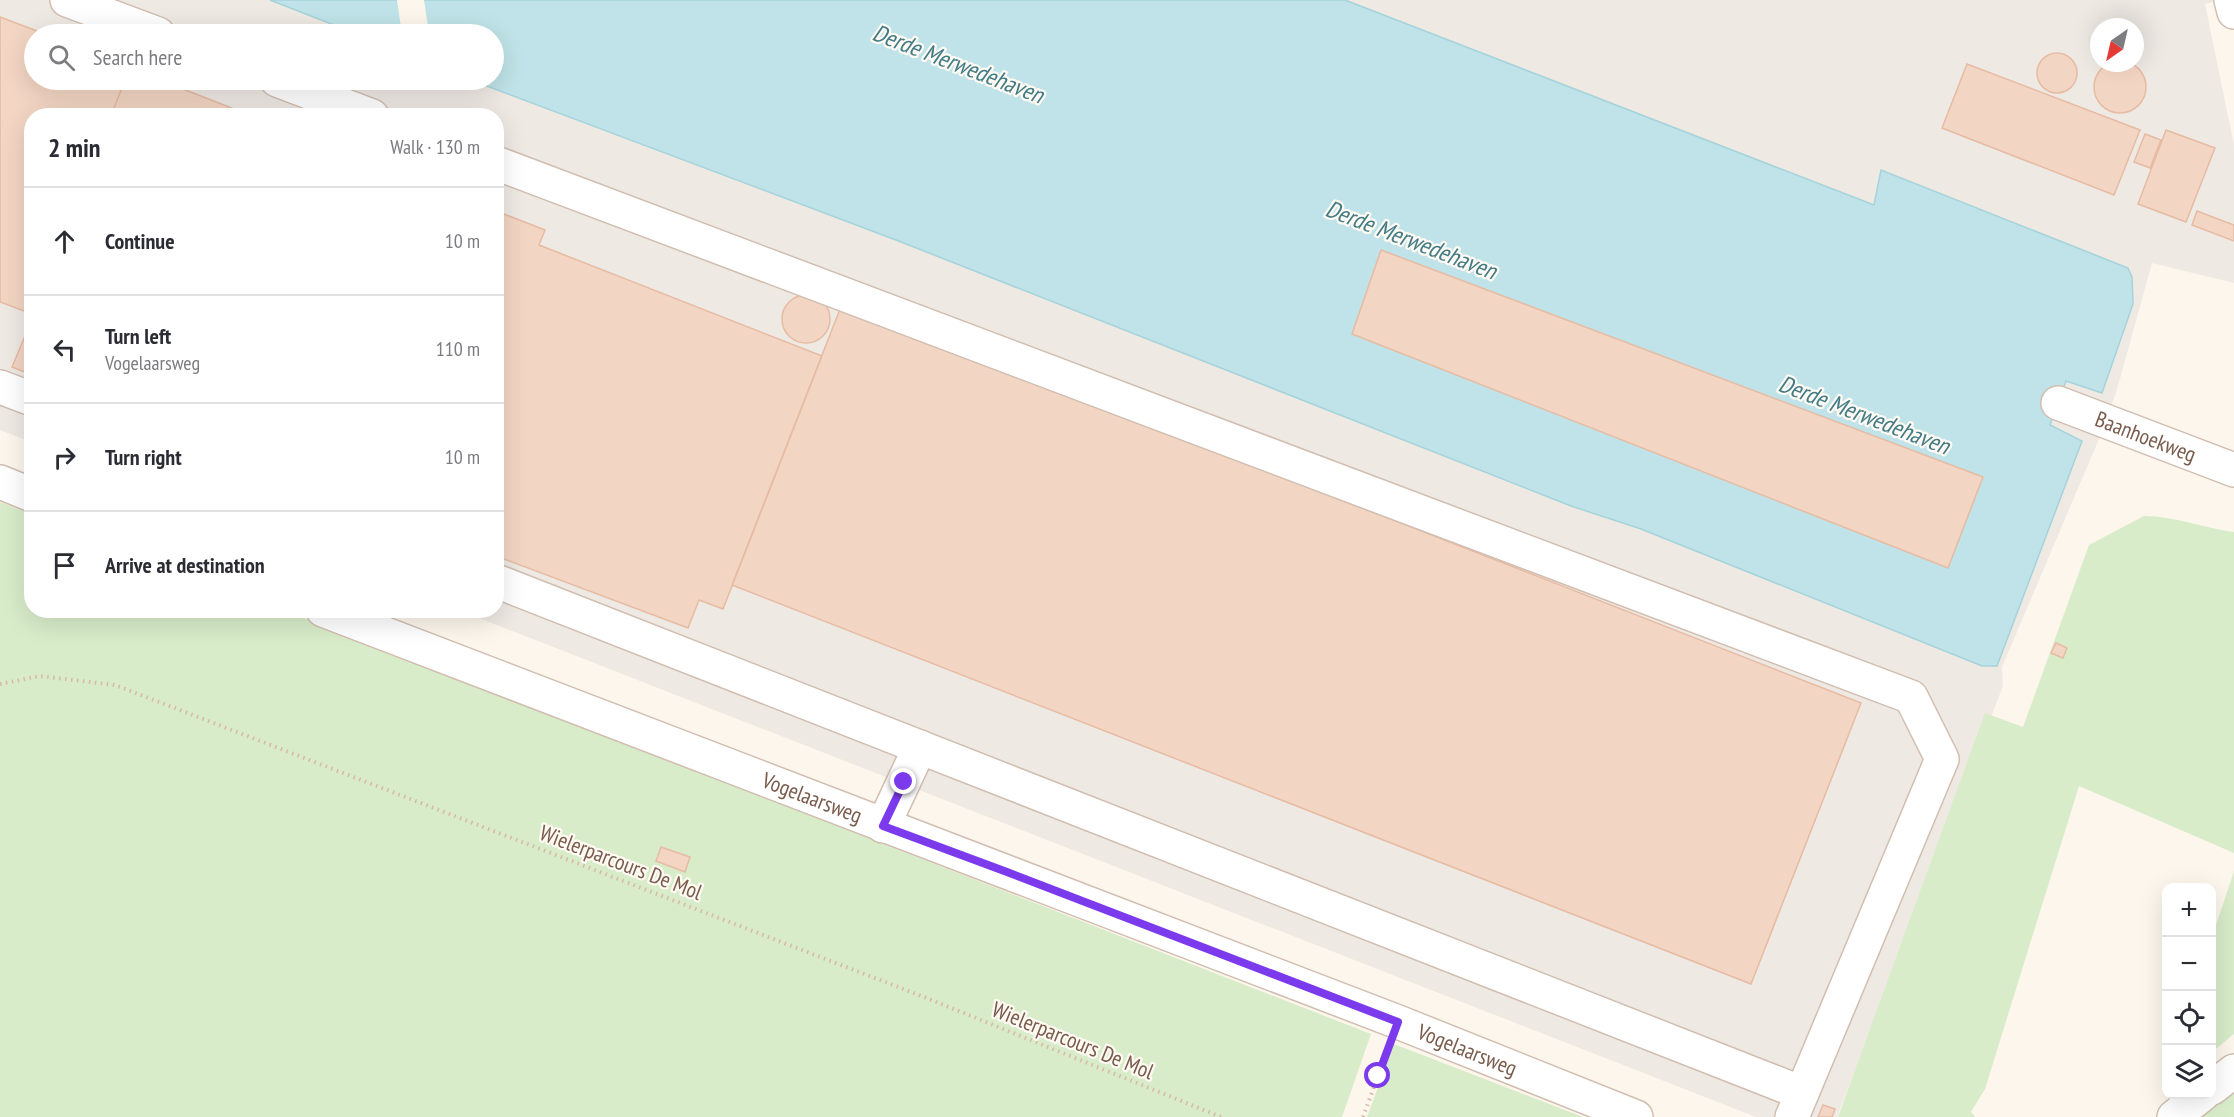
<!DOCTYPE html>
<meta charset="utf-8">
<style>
:root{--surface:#fff;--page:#f7f7f7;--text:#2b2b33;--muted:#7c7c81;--line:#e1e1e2}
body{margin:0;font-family:"PT Sans Narrow",sans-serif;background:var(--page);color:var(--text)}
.controls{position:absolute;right:18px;bottom:18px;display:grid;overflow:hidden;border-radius:12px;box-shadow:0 6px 24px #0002}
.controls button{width:54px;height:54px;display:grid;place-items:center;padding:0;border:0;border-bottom:2px solid var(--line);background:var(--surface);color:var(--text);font:30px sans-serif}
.compass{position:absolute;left:2090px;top:18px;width:54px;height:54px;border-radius:50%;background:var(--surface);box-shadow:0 6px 24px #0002;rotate:214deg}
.stop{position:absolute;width:18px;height:18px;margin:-14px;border:4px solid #7c3aed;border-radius:50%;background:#fff}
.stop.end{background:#7c3aed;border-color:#fff;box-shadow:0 2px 6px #0008}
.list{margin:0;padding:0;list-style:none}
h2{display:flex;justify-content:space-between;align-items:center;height:78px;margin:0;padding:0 24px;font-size:26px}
h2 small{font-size:20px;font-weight:400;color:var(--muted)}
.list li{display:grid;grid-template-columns:39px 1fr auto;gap:18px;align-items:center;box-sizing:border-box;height:108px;padding:0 24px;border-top:2px solid var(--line)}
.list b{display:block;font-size:22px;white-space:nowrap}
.list p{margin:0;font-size:20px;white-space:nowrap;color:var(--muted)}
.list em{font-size:20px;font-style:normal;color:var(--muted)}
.icon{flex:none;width:33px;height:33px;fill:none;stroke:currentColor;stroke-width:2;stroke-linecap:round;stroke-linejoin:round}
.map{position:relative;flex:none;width:2234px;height:1117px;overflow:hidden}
.search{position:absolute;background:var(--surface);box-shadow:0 6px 24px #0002;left:24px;top:24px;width:480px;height:66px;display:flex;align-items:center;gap:15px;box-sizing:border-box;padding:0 21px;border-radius:33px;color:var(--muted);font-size:22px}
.panel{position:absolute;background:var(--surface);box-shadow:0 6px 24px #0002;left:24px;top:108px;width:480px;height:510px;border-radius:24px}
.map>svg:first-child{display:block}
</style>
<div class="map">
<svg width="2234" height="1117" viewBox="0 0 2234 1117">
<rect width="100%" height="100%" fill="#fdf6ec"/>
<path fill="#efe9e4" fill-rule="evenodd" d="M 0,0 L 2222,0 L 2205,4 L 2234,145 L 2234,283 L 2152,263 L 2116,393 L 2099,439 L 2002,667 L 2003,686 L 1837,1117 L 1756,1117 L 461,611 L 496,610 L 496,116 L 32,116 L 31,442 L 0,430 ZM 2099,27 L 2135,27 L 2135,63 L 2099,63 ZM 34,34 L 494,34 L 494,80 L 34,80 Z"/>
<path fill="#d8ecc9" d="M 0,502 L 31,514 L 32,610 L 286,611 L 1371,1034 L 1342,1117 L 0,1117 Z
M 2144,516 C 2175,516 2203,528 2234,532 L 2234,853 L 2079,786 L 1985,1089 L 1971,1112 L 1975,1117 L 1838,1117 L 1985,713 L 2023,727 L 2089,545 Z
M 2234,871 L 2234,1034 L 2212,1052 L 2212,937 Z
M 1394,1044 L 1583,1117 L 1367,1117 Z
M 2234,1091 L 2234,1117 L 2200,1117 Z"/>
<path fill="#bfe3e8" stroke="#a5d3da" stroke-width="1.5" d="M 270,0 L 1345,0 L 1874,205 L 1881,170 L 2128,268 L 2132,277 L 2133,304 L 2102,393 L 2066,381 L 2050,425 L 2082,441 L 1997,666 L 1982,666 L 1641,529 L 1571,506 L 896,240 L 471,80 L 494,80 L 494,34 L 357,34 Z"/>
<path fill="#fdf6ec" d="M 397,0 L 424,0 L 429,34 L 402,34 Z"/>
<path fill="#f3d5c3" stroke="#e6bba3" stroke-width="1.5" d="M 0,17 L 45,34 L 34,34 L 34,80 L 125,80 L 111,116 L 32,116 L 32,314 L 0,302 Z
M2037 73a20 20 0 1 1 40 0a20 20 0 1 1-40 0Z
M2094 87a26 26 0 1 1 52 0a26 26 0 1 1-52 0Z
M 1967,64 L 2140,130 L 2114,195 L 1942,128 Z
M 125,80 L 160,80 L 252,116 L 111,116 Z
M 2166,130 L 2215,148 L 2186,222 L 2138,204 Z
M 2145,134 L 2161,140 L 2150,168 L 2134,162 Z
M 496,211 L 545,230 L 539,245 L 822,356 L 723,609 L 699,600 L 688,628 L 496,556 Z
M 2197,211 L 2234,225 L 2234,241 L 2192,225 Z
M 1381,250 L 1983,477 L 1948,568 L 1352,334 Z
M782 319a24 24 0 1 1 48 0a24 24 0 1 1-48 0Z
M 842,304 L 1861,703 L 1751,984 L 732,585 Z
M 32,319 L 32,375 L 12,367 Z
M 2056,643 L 2067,648 L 2063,658 L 2051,653 Z
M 661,847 L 690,857 L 685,872 L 656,861 Z
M 1823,1105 L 1835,1109 L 1832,1117 L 1818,1117 Z"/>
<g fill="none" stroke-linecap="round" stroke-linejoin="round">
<defs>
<g id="minor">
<path d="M 67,0 L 158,34"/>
<path d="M 2231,0 L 2234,12"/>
<path d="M 277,80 L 372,116"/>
<path d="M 496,163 L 1911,697 L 1942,759 L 1792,1117"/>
<path d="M 0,387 L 32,399"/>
<path id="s1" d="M 2058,403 L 2234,470"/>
<path d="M 0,482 L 32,495"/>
<path d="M 496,581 L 1802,1093"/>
<path id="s2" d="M 323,610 L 1398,1022 L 1636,1117"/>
<path d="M 883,826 L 920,747"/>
<path d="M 2212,1088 L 2234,1071"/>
<path d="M 2174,1117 L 2203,1094"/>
</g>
</defs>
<use href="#minor" stroke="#d1beb0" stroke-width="36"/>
<path stroke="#d9b8a5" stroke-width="4" stroke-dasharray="1.5 4.5" stroke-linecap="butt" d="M 0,684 L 40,676 L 115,685 L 924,997 L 1221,1117
M 1363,1117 L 1386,1054"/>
<use href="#minor" stroke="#fff" stroke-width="33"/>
</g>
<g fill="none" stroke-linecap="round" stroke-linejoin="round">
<path stroke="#7c3aed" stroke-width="8" d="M 904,782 L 883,826 L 1007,872 L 1398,1022 L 1378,1076"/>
</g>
<g text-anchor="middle" stroke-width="4.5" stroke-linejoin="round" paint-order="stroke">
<g font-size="22" fill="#7a5c4d" stroke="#fffaf3">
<text dy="8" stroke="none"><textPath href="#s1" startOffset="94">Baanhoekweg</textPath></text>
<text dy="8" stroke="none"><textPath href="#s2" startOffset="524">Vogelaarsweg</textPath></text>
<text transform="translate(621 862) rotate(21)" y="8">Wielerparcours De Mol</text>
<text transform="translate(1073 1040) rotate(22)" y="8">Wielerparcours De Mol</text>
<text dy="8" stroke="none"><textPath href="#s2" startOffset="1226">Vogelaarsweg</textPath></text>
</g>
<g font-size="24" font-style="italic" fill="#437c86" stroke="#fffaf3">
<text transform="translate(958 64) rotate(21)" y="8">Derde Merwedehaven</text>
<text transform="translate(1411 240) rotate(21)" y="8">Derde Merwedehaven</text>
<text transform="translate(1864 415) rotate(21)" y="8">Derde Merwedehaven</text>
</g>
</g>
</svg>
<div class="controls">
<button>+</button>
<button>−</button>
<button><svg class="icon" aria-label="locate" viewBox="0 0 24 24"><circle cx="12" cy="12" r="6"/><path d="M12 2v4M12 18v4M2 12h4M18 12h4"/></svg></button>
<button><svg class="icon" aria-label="layers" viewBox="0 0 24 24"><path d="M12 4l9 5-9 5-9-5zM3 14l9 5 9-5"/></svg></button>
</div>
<svg class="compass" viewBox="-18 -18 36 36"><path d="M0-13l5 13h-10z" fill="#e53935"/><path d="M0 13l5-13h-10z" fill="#7c7c81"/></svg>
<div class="stop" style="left:1378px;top:1076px"></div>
<div class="stop end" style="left:904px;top:782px"></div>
<div class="search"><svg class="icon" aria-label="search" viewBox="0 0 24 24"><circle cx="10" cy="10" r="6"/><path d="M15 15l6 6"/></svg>Search here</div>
<section class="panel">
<h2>2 min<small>Walk · 130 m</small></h2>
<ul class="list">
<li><svg class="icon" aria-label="ahead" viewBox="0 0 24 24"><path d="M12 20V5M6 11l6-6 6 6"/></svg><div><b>Continue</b></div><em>10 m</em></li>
<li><svg class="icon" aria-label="left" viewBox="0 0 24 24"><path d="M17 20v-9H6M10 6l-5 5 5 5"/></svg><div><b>Turn left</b><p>Vogelaarsweg</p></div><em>110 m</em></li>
<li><svg class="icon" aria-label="right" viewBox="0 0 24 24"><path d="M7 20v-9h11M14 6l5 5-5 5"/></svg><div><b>Turn right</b></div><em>10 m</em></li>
<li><svg class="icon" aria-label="arrive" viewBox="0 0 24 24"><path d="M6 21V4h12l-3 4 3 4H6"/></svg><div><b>Arrive at destination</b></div></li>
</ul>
</section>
</div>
